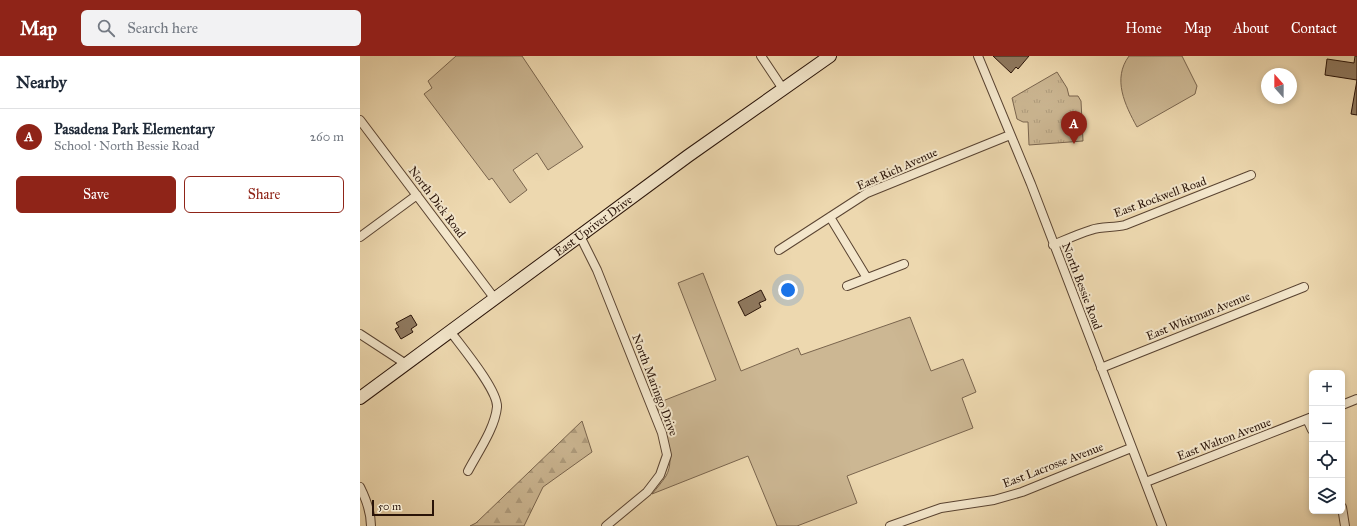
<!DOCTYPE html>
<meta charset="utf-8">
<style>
:root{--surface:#fff;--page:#f2f2f3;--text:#1f2937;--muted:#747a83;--line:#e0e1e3;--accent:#8f2418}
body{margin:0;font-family:"IM FELL Great Primer",serif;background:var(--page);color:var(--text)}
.controls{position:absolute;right:12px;bottom:12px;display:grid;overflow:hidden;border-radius:6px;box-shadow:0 2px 6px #0003}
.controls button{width:36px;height:36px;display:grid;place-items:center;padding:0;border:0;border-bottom:1px solid var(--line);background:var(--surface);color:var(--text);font:20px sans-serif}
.compass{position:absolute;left:901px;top:12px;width:36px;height:36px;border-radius:50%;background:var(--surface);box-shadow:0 2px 6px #0003;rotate:339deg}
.scale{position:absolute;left:12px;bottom:10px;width:62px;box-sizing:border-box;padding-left:4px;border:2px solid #291308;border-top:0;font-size:11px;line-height:14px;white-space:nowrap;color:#291308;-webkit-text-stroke:3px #f3e6cb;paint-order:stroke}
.you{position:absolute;left:428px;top:234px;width:14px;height:14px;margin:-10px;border:3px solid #fff;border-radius:50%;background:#1a73e8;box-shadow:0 0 0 6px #1a73e833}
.badge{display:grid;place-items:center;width:26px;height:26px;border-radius:50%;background:var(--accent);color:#fff;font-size:13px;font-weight:700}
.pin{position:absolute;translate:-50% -33px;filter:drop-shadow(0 1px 2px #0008)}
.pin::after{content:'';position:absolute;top:21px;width:14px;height:12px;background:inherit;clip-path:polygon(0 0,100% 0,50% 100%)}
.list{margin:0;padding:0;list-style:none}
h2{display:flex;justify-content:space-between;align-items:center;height:52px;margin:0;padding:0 16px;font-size:17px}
h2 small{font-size:13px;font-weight:400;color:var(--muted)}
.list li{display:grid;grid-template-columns:26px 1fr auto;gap:12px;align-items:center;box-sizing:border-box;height:56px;padding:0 16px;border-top:1px solid var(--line)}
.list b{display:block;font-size:15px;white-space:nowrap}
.list p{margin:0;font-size:13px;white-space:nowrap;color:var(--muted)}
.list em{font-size:13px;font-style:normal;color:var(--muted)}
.actions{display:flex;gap:8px;padding:12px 16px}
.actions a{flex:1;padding:9px 0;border:1px solid var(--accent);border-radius:6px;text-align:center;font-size:14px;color:var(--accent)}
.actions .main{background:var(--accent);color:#fff}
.icon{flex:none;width:22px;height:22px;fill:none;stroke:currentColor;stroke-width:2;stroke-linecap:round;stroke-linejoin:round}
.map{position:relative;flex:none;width:997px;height:470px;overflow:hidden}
header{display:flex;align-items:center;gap:24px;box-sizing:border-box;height:56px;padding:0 20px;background:var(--accent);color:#fff}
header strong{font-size:19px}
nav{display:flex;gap:22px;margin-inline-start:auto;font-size:14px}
.search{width:280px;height:36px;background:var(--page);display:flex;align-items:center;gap:10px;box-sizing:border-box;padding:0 14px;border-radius:6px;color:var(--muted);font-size:15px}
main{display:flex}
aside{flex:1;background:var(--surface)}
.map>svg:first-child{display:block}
</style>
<header>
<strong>Map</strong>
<div class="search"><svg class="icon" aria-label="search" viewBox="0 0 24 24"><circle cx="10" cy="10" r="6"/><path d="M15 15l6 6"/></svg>Search here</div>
<nav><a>Home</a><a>Map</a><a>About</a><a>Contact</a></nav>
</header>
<main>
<aside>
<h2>Nearby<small></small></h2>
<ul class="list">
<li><span class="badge">A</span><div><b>Pasadena Park Elementary</b><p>School · North Bessie Road</p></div><em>260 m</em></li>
</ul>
<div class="actions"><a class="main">Save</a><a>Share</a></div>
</aside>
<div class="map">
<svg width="997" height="470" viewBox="0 0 997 470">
<defs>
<pattern id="forest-firs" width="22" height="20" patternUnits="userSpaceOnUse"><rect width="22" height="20" fill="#ccb793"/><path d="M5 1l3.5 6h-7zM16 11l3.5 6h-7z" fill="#af9c7d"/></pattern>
<pattern id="park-tufts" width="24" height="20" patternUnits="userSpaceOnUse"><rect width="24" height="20" fill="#ccb793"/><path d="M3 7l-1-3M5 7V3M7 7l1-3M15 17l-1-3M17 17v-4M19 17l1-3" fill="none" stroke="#af9c7d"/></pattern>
</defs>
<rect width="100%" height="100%" fill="#edd8af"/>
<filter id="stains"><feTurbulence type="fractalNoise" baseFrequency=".005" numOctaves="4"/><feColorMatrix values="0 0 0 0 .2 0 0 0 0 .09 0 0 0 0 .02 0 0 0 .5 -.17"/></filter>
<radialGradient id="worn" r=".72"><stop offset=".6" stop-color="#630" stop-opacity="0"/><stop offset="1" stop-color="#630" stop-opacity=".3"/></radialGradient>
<path fill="#ccb793" stroke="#7a654e" d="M 96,0 L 162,0 L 223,91 L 188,114 L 177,97 L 153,114 L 167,134 L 150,147 L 132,122 L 129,124 L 64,38 L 72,32 L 68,25 Z
M 769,0 L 822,0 L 837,30 L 835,38 L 777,71 C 765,49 752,23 769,0 Z
M 343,217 L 381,315 L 438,292 L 441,299 L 550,261 L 571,315 L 603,303 L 616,336 L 602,342 L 613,372 L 487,420 L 497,447 L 437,470 L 417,470 L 388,400 L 292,438 C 297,432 302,426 306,420 C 317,401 303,367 295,348 L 356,324 L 318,227 Z"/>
<path fill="url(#forest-firs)" stroke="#7a654e" d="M 222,365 L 232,396 L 183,431 L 164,470 L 110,470 L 116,467 Z"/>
<path fill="url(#park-tufts)" stroke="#7a654e" d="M 697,16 L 707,32 L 709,40 L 718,40 L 721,45 L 723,85 L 669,89 L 668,66 L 663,66 L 657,63 L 652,42 Z"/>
<path fill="#8f795f" stroke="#291308" d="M 633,0 L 669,0 L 658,13 L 656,11 L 651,17 Z
M 995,0 L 997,0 L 997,59 L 991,58 L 997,24 L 965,19 L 967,3 L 994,7 Z
M 401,234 L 406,244 L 399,247 L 401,251 L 385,260 L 378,246 Z
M 51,259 L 57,269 L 51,273 L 53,276 L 41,283 L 35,273 L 39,271 L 36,267 Z"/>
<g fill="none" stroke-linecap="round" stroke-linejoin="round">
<defs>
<path id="street" d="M 401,0 L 423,33
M 618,0 L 671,128 L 802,470
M 0,64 L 135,243
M 470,161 L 507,222
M 220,180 L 237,214 L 302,377 L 307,399 L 300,419 L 287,436 L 246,470
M 0,181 L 57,139
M 693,189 C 705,184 718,178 731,174 C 742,170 754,172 765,169 L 891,119
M 419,194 L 507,137 L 650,79
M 487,230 L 544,208
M 90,275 C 101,290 138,334 137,351 C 135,372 118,396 108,415
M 0,278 L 46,308
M 741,312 L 944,231
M 982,349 L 997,343
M 947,363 L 952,374
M 786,426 L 952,361
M 0,431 C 6,443 11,456 11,470
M 982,451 L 985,470
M 530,470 L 581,452 L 634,444 L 662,436 L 771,392"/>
<g id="secondary">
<path id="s1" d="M 0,342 L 328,100 L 470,0"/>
</g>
</defs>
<use href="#street" stroke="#5a4432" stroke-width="10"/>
<use href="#secondary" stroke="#291308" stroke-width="14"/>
<use href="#street" stroke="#f3e6cb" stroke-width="8"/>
<use href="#secondary" stroke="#f3e6cb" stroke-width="12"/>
</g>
<g text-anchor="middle" stroke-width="4" stroke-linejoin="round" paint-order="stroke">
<g font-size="12" fill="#291308" stroke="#f3e6cb">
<text transform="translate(537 113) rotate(-24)" y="4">East Rich Avenue</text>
<text transform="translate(800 141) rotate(-20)" y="4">East Rockwell Road</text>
<text transform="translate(77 146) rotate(53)" y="4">North Dick Road</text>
<text dy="4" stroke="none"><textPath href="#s1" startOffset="290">East Upriver Drive</textPath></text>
<text transform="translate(722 230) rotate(69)" y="4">North Bessie Road</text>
<text transform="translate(838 260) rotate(-22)" y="4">East Whitman Avenue</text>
<text transform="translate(295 329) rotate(69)" y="4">North Maringo Drive</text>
<text transform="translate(864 383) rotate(-21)" y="4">East Walton Avenue</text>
<text transform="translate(693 409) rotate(-21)" y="4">East Lacrosse Avenue</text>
</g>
</g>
<rect width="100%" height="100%" filter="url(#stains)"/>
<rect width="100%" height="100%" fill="url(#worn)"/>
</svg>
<div class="controls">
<button>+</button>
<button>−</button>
<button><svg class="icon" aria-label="locate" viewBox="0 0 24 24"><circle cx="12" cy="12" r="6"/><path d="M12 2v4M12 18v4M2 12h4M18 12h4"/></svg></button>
<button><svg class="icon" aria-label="layers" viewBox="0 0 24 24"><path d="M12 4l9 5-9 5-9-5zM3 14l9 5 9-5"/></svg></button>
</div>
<svg class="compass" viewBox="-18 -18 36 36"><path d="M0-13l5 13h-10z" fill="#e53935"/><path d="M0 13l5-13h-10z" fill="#747a83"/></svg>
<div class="scale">50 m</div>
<div class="you"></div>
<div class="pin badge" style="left:714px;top:88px">A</div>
</div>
</main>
